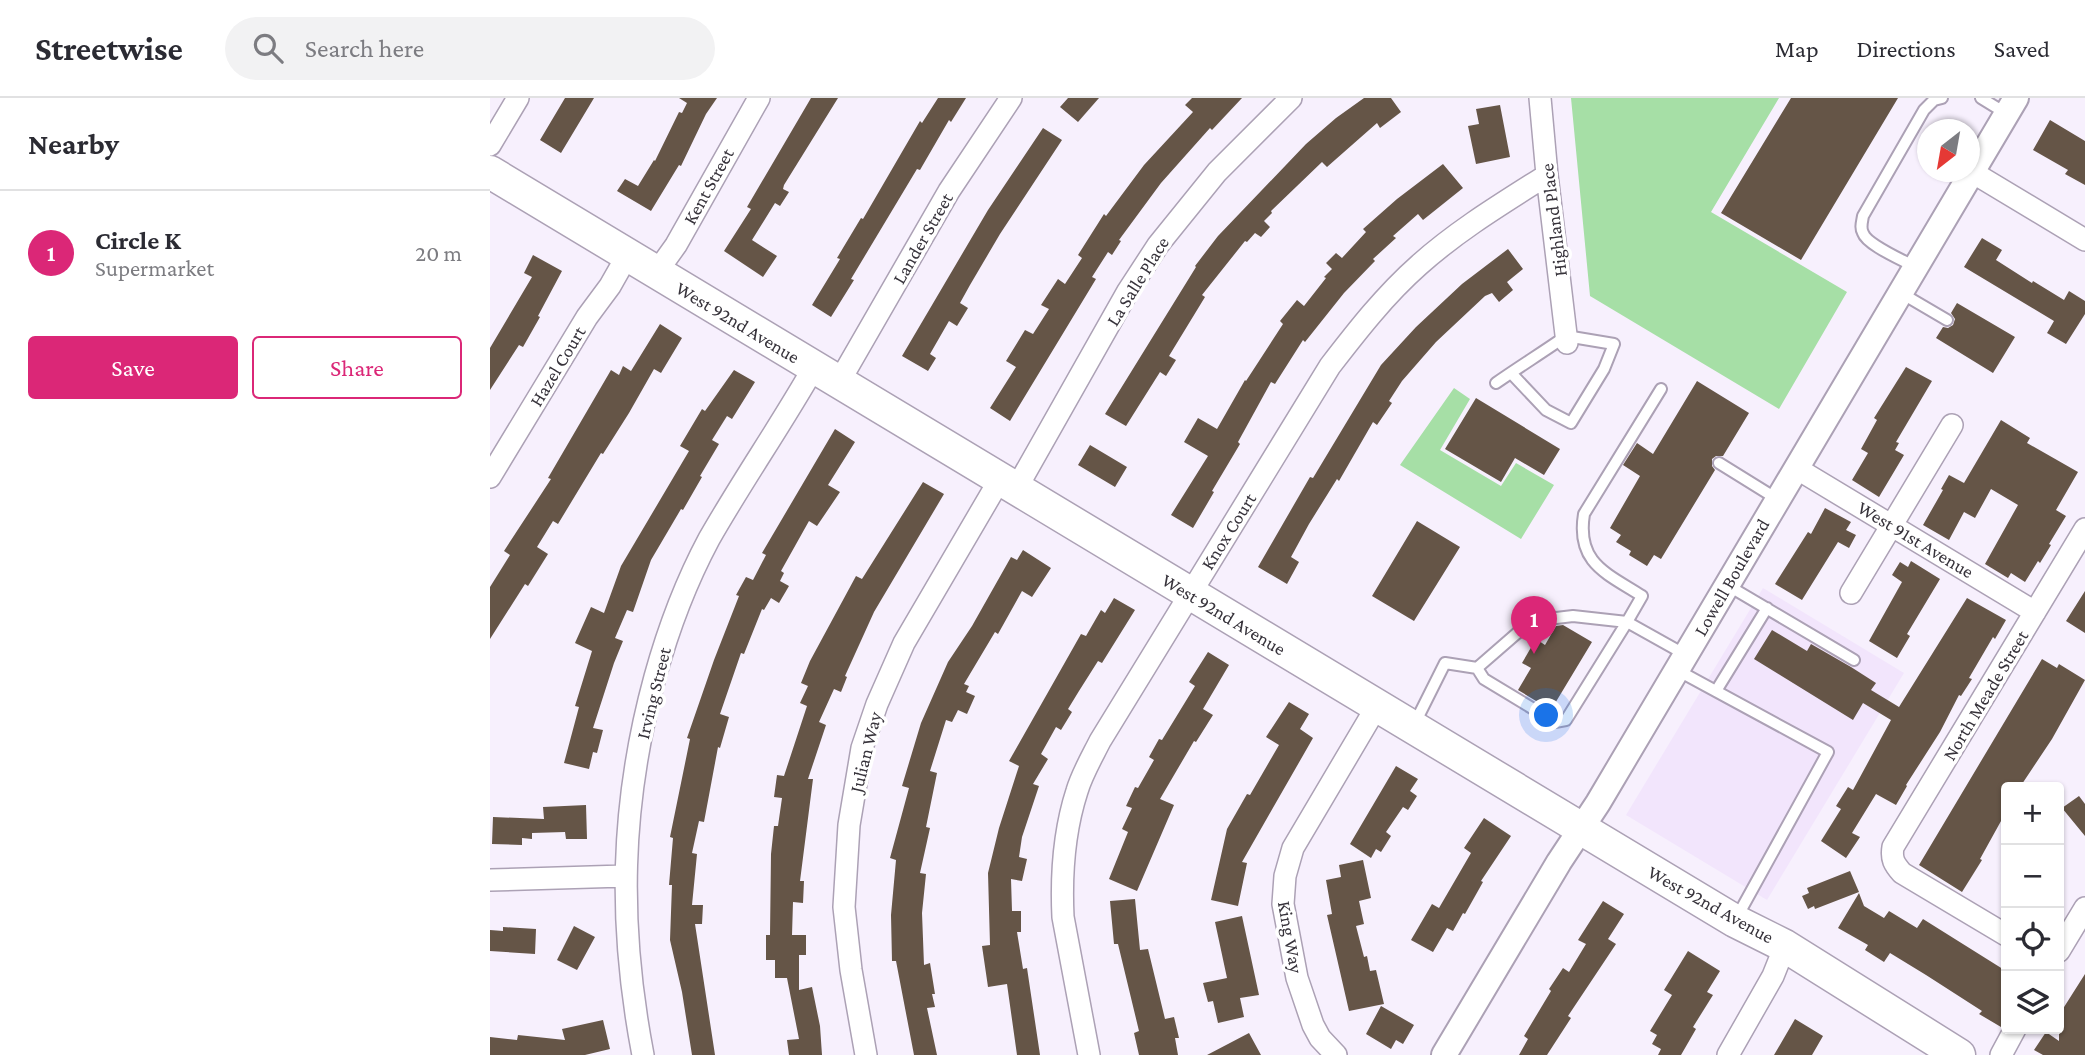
<!DOCTYPE html>
<meta charset="utf-8">
<style>
:root{--surface:#fff;--page:#f2f2f3;--text:#2b2b33;--muted:#7c7c81;--line:#e1e1e2;--accent:#db2777}
body{margin:0;font-family:"Crimson Pro",serif;background:var(--page);color:var(--text)}
.controls{position:absolute;right:21px;bottom:21px;display:grid;overflow:hidden;border-radius:7px;box-shadow:0 2px 5px #0004}
.controls button{width:63px;height:63px;display:grid;place-items:center;padding:0;border:0;border-bottom:2px solid var(--line);background:var(--surface);color:var(--text);font:35px sans-serif}
.compass{position:absolute;left:1427px;top:21px;width:63px;height:63px;border-radius:50%;background:var(--surface);box-shadow:0 2px 5px #0004;rotate:211deg}
.you{position:absolute;left:1057px;top:618px;width:24px;height:24px;margin:-18px;border:5px solid #fff;border-radius:50%;background:#1a73e8;box-shadow:0 0 0 10px #1a73e833}
.badge{display:grid;place-items:center;width:46px;height:46px;border-radius:50%;background:var(--accent);color:#fff;font-size:23px;font-weight:700}
.pin{position:absolute;translate:-50% -58px;filter:drop-shadow(0 2px 4px #0008)}
.pin::after{content:'';position:absolute;top:37px;width:24px;height:21px;background:inherit;clip-path:polygon(0 0,100% 0,50% 100%)}
.list{margin:0;padding:0;list-style:none}
h2{display:flex;justify-content:space-between;align-items:center;height:91px;margin:0;padding:0 28px;font-size:30px}
h2 small{font-size:23px;font-weight:400;color:var(--muted)}
.list li{display:grid;grid-template-columns:46px 1fr auto;gap:21px;align-items:center;box-sizing:border-box;height:126px;padding:0 28px;border-top:2px solid var(--line)}
.list b{display:block;font-size:26px;white-space:nowrap}
.list p{margin:0;font-size:23px;white-space:nowrap;color:var(--muted)}
.list em{font-size:23px;font-style:normal;color:var(--muted)}
.actions{display:flex;gap:14px;padding:21px 28px}
.actions a{flex:1;padding:16px 0;border:2px solid var(--accent);border-radius:7px;text-align:center;font-size:24px;color:var(--accent)}
.actions .main{background:var(--accent);color:#fff}
.icon{flex:none;width:38px;height:38px;fill:none;stroke:currentColor;stroke-width:2;stroke-linecap:round;stroke-linejoin:round}
.map{position:relative;flex:none;width:1595px;height:957px;overflow:hidden}
header{display:flex;align-items:center;gap:42px;box-sizing:border-box;height:98px;padding:0 35px;background:var(--surface);border-bottom:2px solid var(--line)}
header strong{font-size:33px}
nav{display:flex;gap:38px;margin-inline-start:auto;font-size:24px}
.search{width:490px;height:63px;background:var(--page);display:flex;align-items:center;gap:18px;box-sizing:border-box;padding:0 24px;border-radius:38px;color:var(--muted);font-size:26px}
main{display:flex}
aside{flex:1;background:var(--surface)}
.map>svg:first-child{display:block}
</style>
<header>
<strong>Streetwise</strong>
<div class="search"><svg class="icon" aria-label="search" viewBox="0 0 24 24"><circle cx="10" cy="10" r="6"/><path d="M15 15l6 6"/></svg>Search here</div>
<nav><a>Map</a><a>Directions</a><a>Saved</a></nav>
</header>
<main>
<aside>
<h2>Nearby<small></small></h2>
<ul class="list">
<li><span class="badge">1</span><div><b>Circle K</b><p>Supermarket</p></div><em>20 m</em></li>
</ul>
<div class="actions"><a class="main">Save</a><a>Share</a></div>
</aside>
<div class="map">
<svg width="1595" height="957" viewBox="0 0 1595 957">
<rect width="100%" height="100%" fill="#f7f0fd"/>
<path fill="#f2e5fc" d="M 1273,490 L 1414,575 L 1277,802 L 1136,717 Z"/>
<path fill="#a6dfa6" d="M 1081,0 L 1289,0 L 1221,114 L 1357,194 L 1289,311 L 1100,198 Z
M 964,290 L 980,301 L 950,352 L 1011,388 L 1026,365 L 1064,387 L 1031,441 L 910,367 Z"/>
<path fill="#655547" d="M 75,0 L 104,0 L 71,55 L 50,42 Z
M 189,0 L 227,0 L 216,16 L 191,68 L 189,67 L 161,113 L 127,93 L 135,81 L 148,88 L 164,62 L 165,63 L 189,14 L 192,15 L 197,5 Z
M 321,0 L 348,0 L 294,87 L 293,91 L 299,94 L 290,108 L 285,105 L 262,142 L 287,158 L 273,179 L 234,153 L 261,111 L 257,109 Z
M 448,0 L 476,0 L 461,24 L 459,22 L 430,72 L 427,71 L 361,181 L 364,182 L 341,219 L 322,207 L 350,161 L 347,160 L 371,120 L 373,121 L 430,23 L 432,25 Z
M 578,0 L 609,0 L 588,24 L 570,9 Z
M 702,0 L 752,0 L 722,32 L 720,30 L 671,85 L 629,142 L 631,143 L 622,157 L 618,154 L 602,179 L 606,181 L 520,323 L 500,310 L 526,269 L 516,263 L 535,232 L 543,236 L 559,211 L 551,207 L 568,181 L 575,186 L 592,160 L 588,157 L 614,116 L 616,118 L 654,67 L 703,14 L 695,7 Z
M 874,0 L 901,0 L 911,14 L 890,30 L 887,25 L 837,69 L 832,64 L 781,113 L 782,115 L 774,123 L 780,129 L 771,139 L 765,135 L 757,144 L 755,143 L 712,197 L 715,199 L 679,258 L 686,262 L 676,278 L 670,274 L 636,328 L 615,316 L 706,169 L 705,168 L 728,138 L 816,46 L 846,20 Z
M 1301,0 L 1408,0 L 1311,162 L 1231,115 Z
M 1010,7 L 1020,59 L 986,66 L 978,28 L 989,26 L 986,11 Z
M 1560,22 L 1595,43 L 1595,87 L 1575,76 L 1578,72 L 1543,52 Z
M 553,30 L 572,42 L 510,136 L 480,187 L 470,205 L 478,210 L 467,228 L 459,223 L 440,256 L 446,260 L 438,273 L 412,258 L 498,112 Z
M 953,66 L 973,90 L 933,122 L 928,116 L 903,138 L 906,140 L 883,161 L 885,163 L 854,195 L 815,244 L 813,242 L 785,286 L 781,284 L 748,344 L 750,346 L 722,393 L 724,394 L 703,430 L 681,417 L 718,358 L 694,344 L 708,320 L 727,331 L 755,282 L 756,283 L 793,226 L 790,223 L 807,202 L 814,208 L 836,180 L 834,179 L 842,171 L 836,165 L 846,155 L 852,160 L 876,134 L 873,131 L 907,101 Z
M 1492,140 L 1512,152 L 1506,162 L 1542,185 L 1543,183 L 1574,202 L 1579,193 L 1595,203 L 1595,216 L 1576,246 L 1557,235 L 1564,223 L 1474,169 Z
M 1018,151 L 1033,171 L 1017,184 L 1023,192 L 1009,204 L 1002,195 L 995,198 L 946,244 L 912,283 L 899,303 L 902,305 L 887,327 L 883,324 L 849,383 L 847,381 L 819,426 L 801,459 L 809,464 L 797,486 L 768,469 L 820,379 L 823,380 L 891,267 L 926,229 L 972,186 Z
M 43,157 L 72,173 L 48,218 L 50,219 L 33,249 L 29,247 L 0,292 L 0,250 L 42,179 L 34,175 Z
M 1467,205 L 1525,239 L 1503,275 L 1446,240 L 1453,229 L 1458,230 L 1463,227 L 1465,221 L 1461,215 Z
M 170,226 L 192,240 L 171,275 L 164,271 L 139,315 L 113,356 L 111,355 L 68,426 L 63,423 L 47,449 L 58,456 L 38,488 L 35,486 L 0,541 L 0,489 L 20,457 L 14,453 L 61,381 L 58,380 L 121,272 L 129,277 L 133,268 L 141,273 Z
M 1416,269 L 1442,283 L 1406,344 L 1409,345 L 1405,352 L 1414,357 L 1389,399 L 1362,382 L 1378,355 L 1371,351 L 1387,322 L 1384,320 Z
M 244,272 L 265,284 L 242,321 L 237,318 L 222,342 L 229,346 L 210,378 L 212,379 L 193,412 L 191,411 L 161,462 L 143,514 L 137,512 L 125,540 L 133,543 L 124,565 L 103,630 L 113,632 L 107,655 L 103,654 L 99,671 L 74,665 L 89,609 L 85,608 L 102,553 L 85,545 L 101,509 L 114,515 L 131,468 L 199,353 L 190,348 L 212,311 L 215,313 Z
M 1207,283 L 1259,315 L 1233,358 L 1226,358 L 1222,361 L 1222,368 L 1225,372 L 1171,461 L 1164,457 L 1157,468 L 1139,457 L 1141,453 L 1126,444 L 1131,437 L 1120,430 L 1150,378 L 1133,367 L 1147,345 L 1163,356 Z
M 986,300 L 1070,351 L 1054,377 L 1025,360 L 1011,384 L 955,351 Z
M 1511,322 L 1540,340 L 1537,345 L 1588,374 L 1566,412 L 1576,418 L 1559,446 L 1561,447 L 1550,465 L 1548,463 L 1535,484 L 1521,475 L 1518,480 L 1495,466 L 1528,407 L 1501,391 L 1485,420 L 1474,414 L 1459,442 L 1433,427 L 1453,392 L 1451,391 L 1459,377 L 1474,385 Z
M 345,331 L 365,344 L 338,387 L 350,394 L 327,428 L 319,423 L 291,473 L 294,475 L 290,483 L 299,488 L 289,505 L 281,500 L 274,512 L 272,511 L 254,556 L 251,555 L 230,616 L 239,619 L 230,650 L 228,649 L 214,724 L 209,723 L 202,755 L 207,756 L 202,807 L 213,807 L 212,826 L 205,826 L 225,957 L 202,957 L 192,894 L 180,842 L 182,787 L 179,787 L 183,740 L 180,739 L 200,641 L 197,640 L 224,562 L 249,498 L 246,497 L 256,479 L 263,482 L 276,457 L 272,455 Z
M 600,347 L 637,369 L 625,389 L 588,367 Z
M 433,384 L 454,396 L 384,514 L 355,578 L 357,579 L 351,594 L 344,591 L 329,624 L 336,627 L 318,681 L 323,681 L 310,783 L 314,783 L 313,805 L 303,804 L 302,837 L 316,837 L 316,857 L 309,857 L 309,892 L 322,889 L 330,928 L 332,957 L 299,957 L 297,942 L 309,941 L 297,880 L 285,880 L 285,862 L 276,862 L 276,837 L 280,837 L 281,756 L 284,728 L 288,728 L 292,700 L 284,699 L 287,677 L 294,678 L 317,608 L 310,605 L 318,588 L 311,585 L 320,563 L 366,478 L 372,481 Z
M 1335,410 L 1361,424 L 1356,432 L 1366,437 L 1359,450 L 1348,444 L 1312,502 L 1285,486 L 1318,434 L 1321,436 Z
M 927,423 L 970,449 L 924,523 L 882,498 Z
M 533,452 L 561,470 L 542,499 L 532,493 L 508,536 L 505,534 L 474,586 L 479,588 L 476,594 L 485,598 L 477,616 L 468,612 L 462,624 L 456,622 L 440,673 L 447,675 L 436,729 L 440,730 L 430,775 L 436,776 L 432,815 L 434,867 L 440,865 L 445,896 L 442,896 L 445,909 L 437,910 L 447,957 L 424,957 L 406,863 L 402,863 L 401,817 L 406,762 L 400,760 L 419,690 L 412,688 L 431,625 L 458,564 L 482,528 L 521,459 L 527,462 Z
M 1421,463 L 1450,481 L 1417,536 L 1420,538 L 1407,560 L 1379,543 L 1412,484 L 1402,477 L 1410,464 L 1418,469 Z
M 1595,493 L 1595,535 L 1576,523 Z
M 624,500 L 645,512 L 612,565 L 608,563 L 589,593 L 578,611 L 582,614 L 571,632 L 566,629 L 551,656 L 558,661 L 543,686 L 549,688 L 532,739 L 529,759 L 537,761 L 532,783 L 521,781 L 522,813 L 531,813 L 531,834 L 527,834 L 533,871 L 537,870 L 550,957 L 527,957 L 517,886 L 498,889 L 492,848 L 500,847 L 498,775 L 509,730 L 529,668 L 519,663 L 591,536 L 596,538 L 611,512 L 615,515 Z
M 1477,500 L 1516,522 L 1505,541 L 1503,539 L 1479,580 L 1482,581 L 1471,598 L 1469,597 L 1450,634 L 1416,687 L 1417,688 L 1406,707 L 1386,696 L 1362,735 L 1370,739 L 1356,760 L 1331,743 L 1351,711 L 1346,708 L 1358,689 L 1363,692 L 1401,622 L 1373,605 L 1363,622 L 1264,561 L 1282,532 L 1317,553 L 1321,546 L 1361,569 L 1386,585 L 1381,592 L 1409,609 Z
M 1073,527 L 1102,544 L 1061,612 L 1028,592 L 1041,570 L 1032,565 L 1046,541 L 1055,547 L 1066,528 Z
M 718,554 L 739,567 L 713,611 L 723,617 L 706,644 L 704,643 L 670,701 L 684,707 L 647,793 L 619,781 L 638,734 L 632,731 L 642,710 L 636,708 L 645,689 L 648,690 L 664,662 L 659,659 L 669,641 L 672,642 L 705,588 L 699,584 Z
M 1552,561 L 1567,570 L 1569,566 L 1595,582 L 1562,641 L 1530,689 L 1516,689 L 1516,714 L 1490,761 L 1492,762 L 1472,794 L 1429,767 Z
M 799,604 L 819,616 L 810,631 L 823,640 L 752,764 L 757,765 L 748,808 L 721,802 L 737,731 L 757,696 L 760,697 L 789,647 L 776,639 Z
M 906,668 L 928,681 L 920,693 L 927,698 L 918,712 L 913,709 L 896,734 L 901,738 L 891,754 L 886,751 L 881,760 L 860,746 Z
M 1589,698 L 1595,706 L 1595,738 L 1572,710 Z
M 96,707 L 97,741 L 76,741 L 75,734 L 42,735 L 42,741 L 32,740 L 32,747 L 2,746 L 3,719 L 54,721 L 53,709 Z
M 994,720 L 1021,738 L 991,783 L 993,784 L 975,816 L 973,815 L 963,833 L 957,830 L 943,854 L 921,842 L 942,806 L 949,810 L 981,755 L 974,750 Z
M 873,762 L 881,800 L 869,803 L 874,826 L 866,828 L 874,859 L 877,858 L 880,873 L 886,872 L 894,906 L 859,913 L 837,817 L 842,816 L 836,782 L 851,779 L 849,767 Z
M 1360,773 L 1369,794 L 1325,811 L 1324,808 L 1318,811 L 1312,798 L 1319,795 L 1317,790 Z
M 1369,795 L 1374,808 L 1394,820 L 1399,813 L 1427,830 L 1433,821 L 1516,873 L 1516,922 L 1511,929 L 1489,916 L 1492,913 L 1436,877 L 1400,855 L 1394,864 L 1375,852 L 1378,847 L 1348,830 Z
M 645,801 L 650,852 L 658,851 L 675,921 L 684,919 L 689,940 L 685,940 L 688,957 L 649,957 L 644,935 L 649,933 L 628,846 L 624,846 L 620,803 Z
M 1113,803 L 1134,816 L 1118,841 L 1126,846 L 1078,918 L 1081,920 L 1057,957 L 1029,957 L 1038,941 L 1034,938 L 1061,893 L 1059,891 L 1073,870 L 1079,874 L 1096,846 L 1088,842 Z
M 752,818 L 769,897 L 750,900 L 754,919 L 728,925 L 723,903 L 718,904 L 713,885 L 737,880 L 725,824 Z
M 84,828 L 105,839 L 87,872 L 67,862 Z
M 13,829 L 46,831 L 45,856 L 0,853 L 0,832 L 13,833 Z
M 1198,853 L 1230,873 L 1217,894 L 1223,897 L 1203,929 L 1206,931 L 1191,957 L 1168,957 L 1171,951 L 1162,946 L 1167,937 L 1160,933 L 1182,897 L 1174,892 Z
M 1595,876 L 1595,957 L 1553,957 L 1544,952 L 1556,934 L 1569,943 L 1569,917 Z
M 891,908 L 924,927 L 913,946 L 906,942 L 901,951 L 876,936 Z
M 1305,921 L 1333,938 L 1322,957 L 1284,957 Z
M 113,922 L 120,951 L 95,957 L 0,957 L 0,939 L 27,942 L 28,937 L 75,942 L 72,931 Z
M 759,935 L 771,957 L 717,957 Z"/>
<g fill="none" stroke-linecap="round" stroke-linejoin="round">
<defs>
<path id="service" d="M 1491,0 L 1517,16
M 1425,169 C 1413,162 1377,147 1373,135 C 1370,130 1372,124 1373,118 L 1434,12 L 1444,2 L 1452,0
M 1411,195 L 1457,222
M 1006,285 C 1029,269 1053,254 1076,238 L 1124,246 L 1114,271 L 1081,325 L 1056,312 L 1021,275
M 1171,291 L 1094,416 C 1086,465 1116,475 1152,498 L 1137,524 L 1196,557
M 1229,365 L 1287,401
M 1237,487 L 1364,562
M 1187,572 L 1338,654 L 1247,819
M 1226,593 L 1277,510
M 924,627 L 955,565 L 987,570 L 1041,523 L 1083,518 L 1137,524 L 1076,622 L 1065,624 L 994,581 L 987,570"/>
<path id="minor" d="M 1050,0 L 1057,77 L 1077,245
M 0,47 L 28,0
M 1482,74 L 1595,142
M 166,175 L 186,147 L 269,0
M 349,284 L 459,93 L 521,0
M 1306,370 L 1545,514
M 0,379 L 97,219 L 120,188 L 137,158
M 526,391 L 638,193 L 668,147 L 727,74 L 801,0
M 1361,495 L 1462,327
M 0,782 L 134,778
M 1516,837 L 1412,775 C 1404,766 1401,761 1403,749 L 1595,431
M 1569,853 L 1595,810
M 153,957 C 128,827 130,707 165,579 C 178,532 196,484 219,441 C 252,383 291,327 324,269
M 376,957 L 361,872 L 354,809 L 359,727 L 372,650 L 387,606 L 414,545 L 510,381
M 599,957 L 573,819 C 571,777 574,733 587,693 C 592,676 602,659 610,643 L 840,268 C 867,233 895,197 929,167 C 968,132 1013,105 1057,77
M 846,957 L 830,940 L 823,927 L 807,880 L 793,806 L 795,778 L 803,750 L 887,608
M 1238,957 L 1283,878 L 1295,848
M 1511,957 L 1525,931"/>
<path id="tertiary" d="M 954,957 L 1069,764 L 1108,705 L 1526,0"/>
<path id="primary" d="M 0,74 L 1245,823 L 1295,848 L 1469,957"/>
</defs>
<use href="#service" stroke="#aca1b5" stroke-width="14"/>
<use href="#minor" stroke="#aca1b5" stroke-width="24"/>
<use href="#tertiary" stroke="#aca1b5" stroke-width="28"/>
<use href="#primary" stroke="#aca1b5" stroke-width="35"/>
<use href="#service" stroke="#fff" stroke-width="10"/>
<use href="#minor" stroke="#fff" stroke-width="21"/>
<use href="#tertiary" stroke="#fff" stroke-width="24"/>
<use href="#primary" stroke="#fff" stroke-width="32"/>
</g>
<g text-anchor="middle" stroke-width="7" stroke-linejoin="round" paint-order="stroke">
<g font-size="19" fill="#37333b" stroke="#fff">
<text transform="translate(218 88) rotate(-61)" y="7">Kent Street</text>
<text transform="translate(1063 122) rotate(-97)" y="7">Highland Place</text>
<text transform="translate(432 140) rotate(-60)" y="7">Lander Street</text>
<text transform="translate(647 183) rotate(-58)" y="7">La Salle Place</text>
<text transform="translate(248 224) rotate(31)" y="7">West 92nd Avenue</text>
<text transform="translate(67 268) rotate(-59)" y="7">Hazel Court</text>
<text transform="translate(738 433) rotate(-58)" y="7">Knox Court</text>
<text transform="translate(1426 441) rotate(31)" y="7">West 91st Avenue</text>
<text transform="translate(1241 479) rotate(-60)" y="7">Lowell Boulevard</text>
<text transform="translate(734 516) rotate(31)" y="7">West 92nd Avenue</text>
<text transform="translate(163 595) rotate(-76)" y="7">Irving Street</text>
<text transform="translate(1495 597) rotate(-59)" y="7">North Meade Street</text>
<text transform="translate(375 654) rotate(-76)" y="7">Julian Way</text>
<text transform="translate(1221 806) rotate(29)" y="7">West 92nd Avenue</text>
<text transform="translate(801 839) rotate(80)" y="7">King Way</text>
</g>
</g>
</svg>
<div class="controls">
<button>+</button>
<button>−</button>
<button><svg class="icon" aria-label="locate" viewBox="0 0 24 24"><circle cx="12" cy="12" r="6"/><path d="M12 2v4M12 18v4M2 12h4M18 12h4"/></svg></button>
<button><svg class="icon" aria-label="layers" viewBox="0 0 24 24"><path d="M12 4l9 5-9 5-9-5zM3 14l9 5 9-5"/></svg></button>
</div>
<svg class="compass" viewBox="-18 -18 36 36"><path d="M0-13l5 13h-10z" fill="#e53935"/><path d="M0 13l5-13h-10z" fill="#7c7c81"/></svg>
<div class="you"></div>
<div class="pin badge" style="left:1044px;top:556px">1</div>
</div>
</main>
